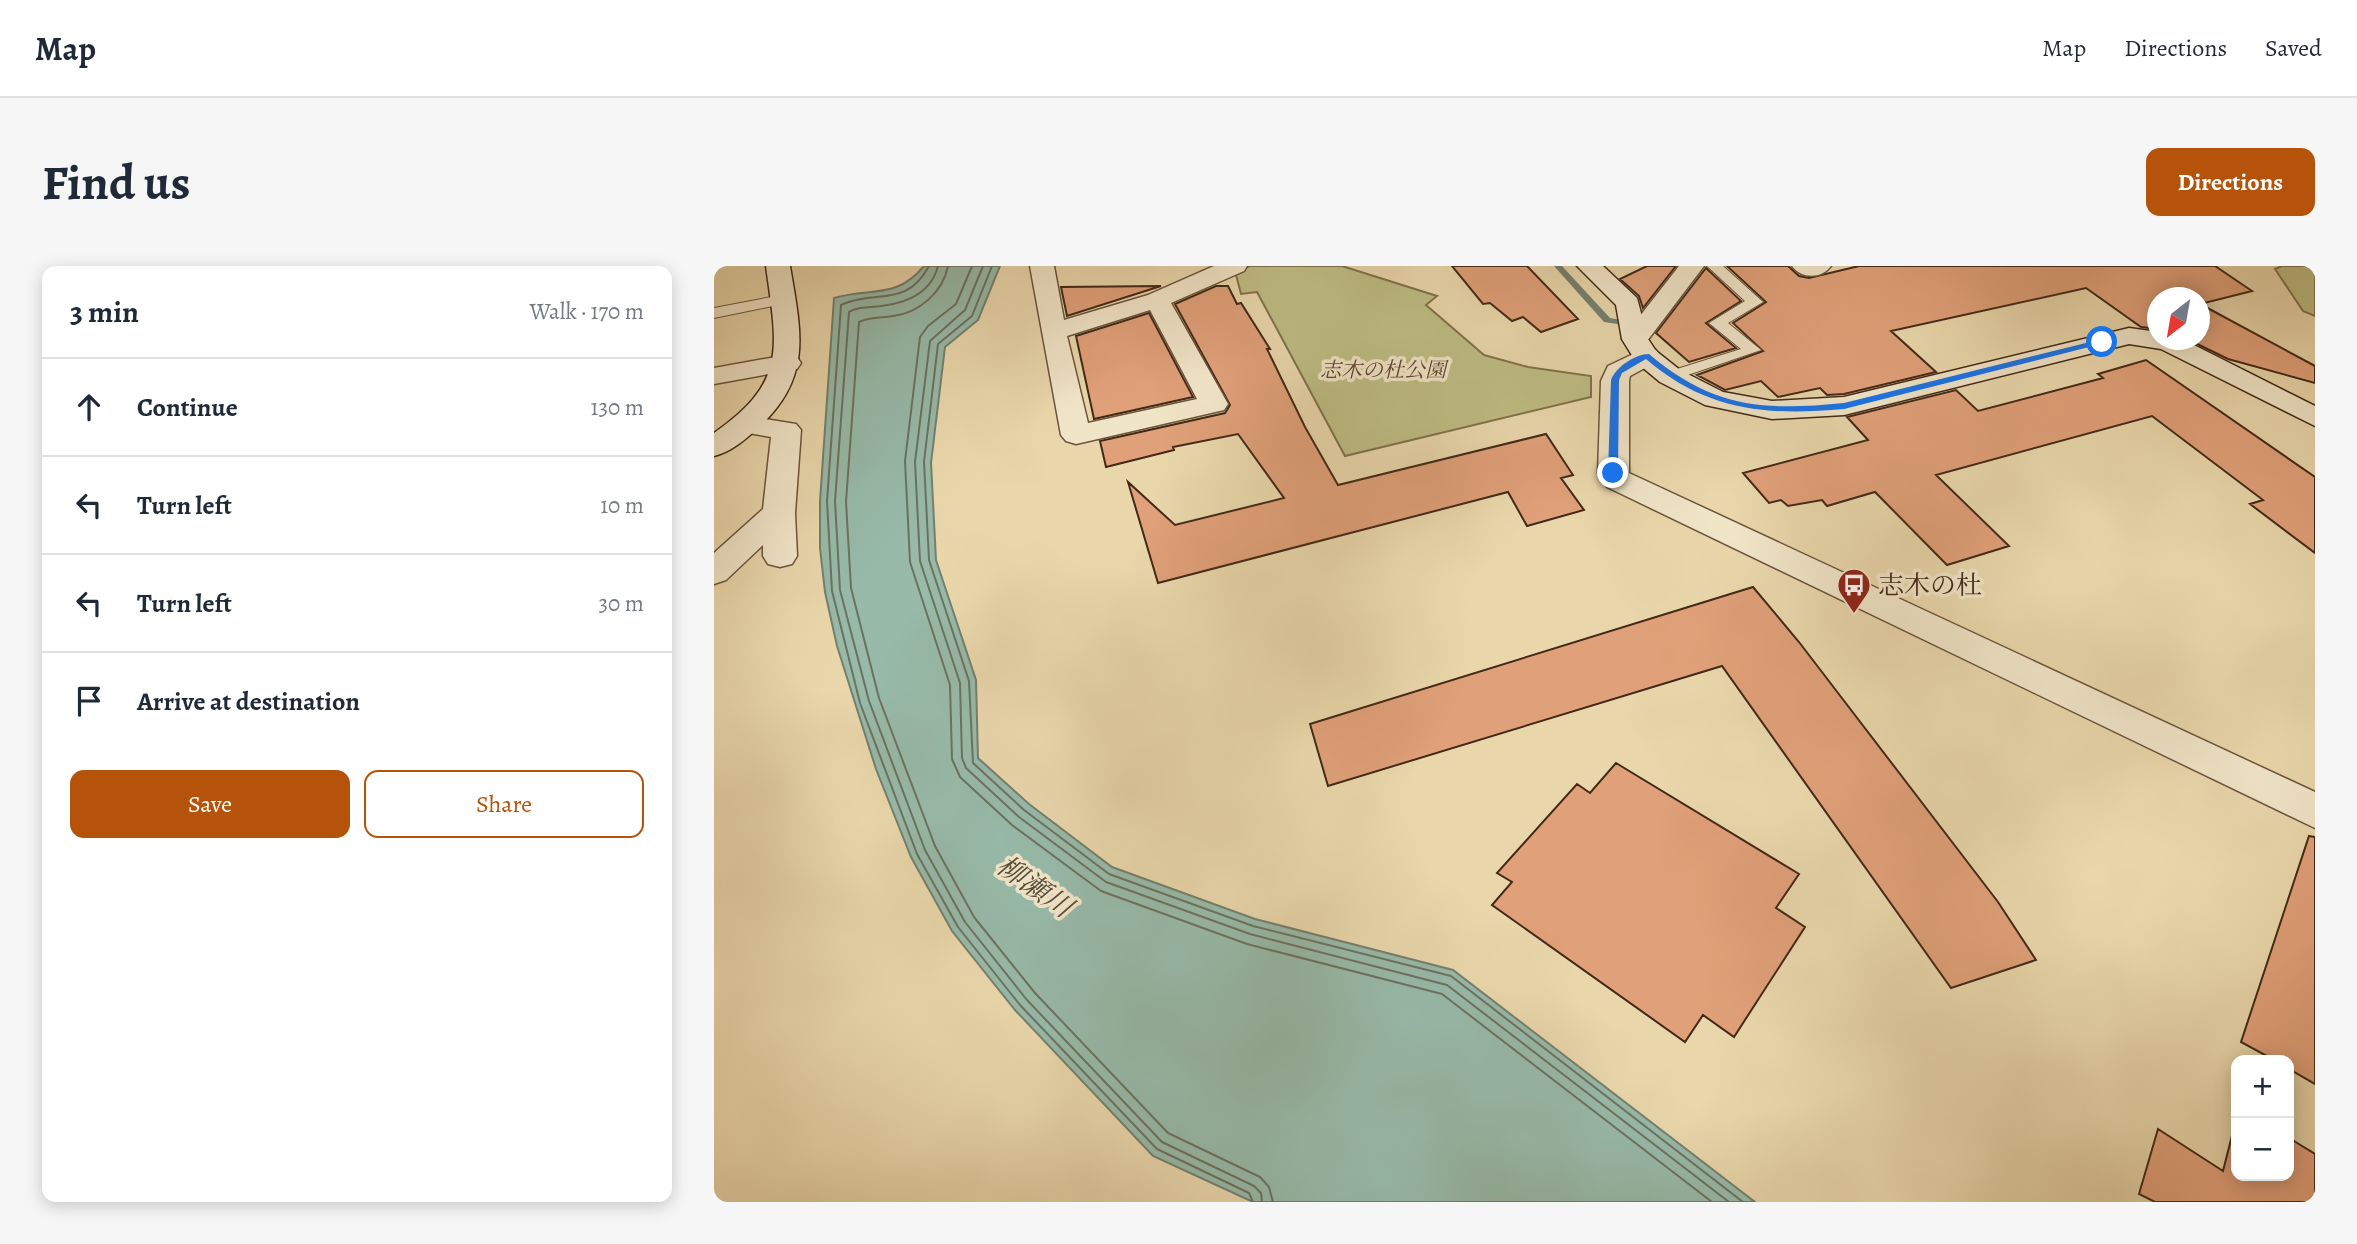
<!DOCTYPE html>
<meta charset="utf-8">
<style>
:root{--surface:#fff;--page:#f6f6f7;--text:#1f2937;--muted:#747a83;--line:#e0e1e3;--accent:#b45309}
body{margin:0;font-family:Alegreya,"Noto Serif JP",serif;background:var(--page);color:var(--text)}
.controls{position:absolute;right:21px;bottom:21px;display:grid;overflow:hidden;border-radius:14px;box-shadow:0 4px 18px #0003}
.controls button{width:63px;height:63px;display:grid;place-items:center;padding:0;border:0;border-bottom:2px solid var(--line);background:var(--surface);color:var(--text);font:35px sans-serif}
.compass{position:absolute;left:1433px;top:21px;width:63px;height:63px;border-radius:50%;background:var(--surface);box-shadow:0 4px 18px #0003;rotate:211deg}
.stop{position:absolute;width:21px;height:21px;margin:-16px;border:5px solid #1a73e8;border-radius:50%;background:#fff}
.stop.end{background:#1a73e8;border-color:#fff;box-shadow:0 2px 7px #0008}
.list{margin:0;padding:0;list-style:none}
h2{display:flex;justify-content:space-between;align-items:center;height:91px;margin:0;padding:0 28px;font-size:30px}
h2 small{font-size:23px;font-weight:400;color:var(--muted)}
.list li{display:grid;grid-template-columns:46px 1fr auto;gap:21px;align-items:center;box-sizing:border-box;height:98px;padding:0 28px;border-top:2px solid var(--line)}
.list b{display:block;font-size:26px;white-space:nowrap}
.list em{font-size:23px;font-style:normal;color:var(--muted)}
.actions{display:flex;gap:14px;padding:21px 28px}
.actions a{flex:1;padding:16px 0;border:2px solid var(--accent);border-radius:14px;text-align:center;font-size:24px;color:var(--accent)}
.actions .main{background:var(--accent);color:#fff}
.icon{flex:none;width:38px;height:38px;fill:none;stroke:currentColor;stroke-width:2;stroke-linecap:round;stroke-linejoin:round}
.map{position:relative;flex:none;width:1601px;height:936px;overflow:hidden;border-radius:14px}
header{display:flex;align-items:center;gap:42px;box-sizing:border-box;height:98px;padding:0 35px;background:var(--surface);border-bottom:2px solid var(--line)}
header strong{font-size:33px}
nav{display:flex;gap:38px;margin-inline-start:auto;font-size:24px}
.intro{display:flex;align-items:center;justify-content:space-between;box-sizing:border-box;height:168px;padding:0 42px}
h1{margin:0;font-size:49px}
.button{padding:18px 32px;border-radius:14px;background:var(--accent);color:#fff;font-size:24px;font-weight:700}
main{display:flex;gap:42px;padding:0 42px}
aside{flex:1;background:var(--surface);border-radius:14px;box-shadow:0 4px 18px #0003}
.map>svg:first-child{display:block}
</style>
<header>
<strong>Map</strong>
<nav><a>Map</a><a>Directions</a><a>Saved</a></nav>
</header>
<div class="intro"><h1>Find us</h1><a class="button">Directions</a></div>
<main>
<aside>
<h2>3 min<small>Walk · 170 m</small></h2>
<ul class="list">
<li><svg class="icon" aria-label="ahead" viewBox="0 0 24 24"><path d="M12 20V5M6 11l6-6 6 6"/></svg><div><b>Continue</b></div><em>130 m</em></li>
<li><svg class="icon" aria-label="left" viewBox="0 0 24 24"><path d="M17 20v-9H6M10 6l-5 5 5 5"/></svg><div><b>Turn left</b></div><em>10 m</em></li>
<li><svg class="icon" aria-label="left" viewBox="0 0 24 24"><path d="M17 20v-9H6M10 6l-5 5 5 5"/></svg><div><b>Turn left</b></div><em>30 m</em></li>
<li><svg class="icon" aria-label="arrive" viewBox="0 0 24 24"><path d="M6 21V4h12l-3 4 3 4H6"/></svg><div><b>Arrive at destination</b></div></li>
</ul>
<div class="actions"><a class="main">Save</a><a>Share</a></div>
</aside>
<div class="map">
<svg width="1601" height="936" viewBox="0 0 1601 936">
<rect width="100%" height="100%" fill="#e9d7ab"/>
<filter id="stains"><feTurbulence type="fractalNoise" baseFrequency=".00286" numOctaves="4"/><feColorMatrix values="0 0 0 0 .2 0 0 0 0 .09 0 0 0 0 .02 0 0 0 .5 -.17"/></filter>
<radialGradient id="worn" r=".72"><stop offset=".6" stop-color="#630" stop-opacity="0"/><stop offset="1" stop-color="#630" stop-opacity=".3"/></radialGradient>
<path fill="#bebc83" stroke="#80724d" stroke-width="2" d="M 536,0 L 628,0 L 723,30 L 712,39 L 770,89 L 814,101 L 877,110 L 877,131 L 631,190 L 543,26 L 527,28 L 521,5 Z
M 1568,0 L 1601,0 L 1601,50 L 1589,45 L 1561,3 Z"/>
<path fill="#97baa9" stroke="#75806f" stroke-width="2" d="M 210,0 L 286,0 L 264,54 L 231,81 L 217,197 L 222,294 L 262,414 L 264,492 L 315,538 L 398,601 L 541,653 L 739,704 L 1041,936 L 539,936 L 439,890 L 301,744 L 238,665 L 197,591 L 162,503 L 123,380 L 111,326 L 106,282 L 106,235 L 120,32 C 156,21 182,34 210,0 Z"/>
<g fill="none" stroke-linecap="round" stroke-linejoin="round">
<path stroke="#6c7260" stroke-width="2" d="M 215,0 C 192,43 162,23 127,39 L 113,235 L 118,325 L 146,437 L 203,588 L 244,661 L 306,739 L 443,883 L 535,927 L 539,936
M 224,0 C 216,31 186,39 157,41 C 148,42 142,41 135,46 L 121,235 L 126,324 L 155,435 L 211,584 L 251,656 L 313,734 L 448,876 L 540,920 L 547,927 L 548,936
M 234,0 C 229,26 205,47 179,50 C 167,52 156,51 145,56 L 132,236 L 137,322 L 165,432 L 221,580 L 260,651 L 321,727 L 454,867 L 546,911 L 555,921 L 559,936
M 258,0 L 242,38 L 214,60 L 206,71 L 191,195 L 196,296 L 236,419 L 238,493 L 246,511 L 298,559 L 387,625 L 533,678 L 728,728 L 998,936
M 269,0 L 251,44 L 216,75 L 201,196 L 206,295 L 246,417 L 248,492 L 252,502 L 305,551 L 392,616 L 536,668 L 733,719 L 1015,936
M 278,0 L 258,50 L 224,78 L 210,196 L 215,294 L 255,415 L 259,497 L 310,544 L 395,608 L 539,660 L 737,710 L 1029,936"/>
<path fill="#75806f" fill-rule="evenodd" d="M 840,0 L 848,0 L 896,52 L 923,57 L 923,61 L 890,56 Z"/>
</g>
<path fill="#e0a079" stroke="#422917" stroke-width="2" d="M 738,0 L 813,0 L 864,53 L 827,66 L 809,51 L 798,55 L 776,37 L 769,38 Z
M 933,0 L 962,0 L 929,42 L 925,30 L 906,13 Z
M 1013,0 L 1074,0 L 1085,10 L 1095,12 L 1145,0 L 1501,0 L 1538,25 L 1486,38 L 1601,100 L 1601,117 L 1514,93 L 1475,74 L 1486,74 L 1486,32 L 1444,32 L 1444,63 L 1427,61 L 1372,22 L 1177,65 L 1222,106 L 1130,128 L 1113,129 L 1106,122 L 1064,131 L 1047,115 L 1011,124 L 983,109 L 1049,85 L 1019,57 L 1052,36 Z
M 992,2 L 1027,35 L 992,57 L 1022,82 L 975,96 L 942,67 Z
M 447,20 L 353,50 L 347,21 Z
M 502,20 L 514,20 L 523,38 L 527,37 L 556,83 L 553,83 L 591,161 L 624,219 L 832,168 L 859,209 L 847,212 L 870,244 L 813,260 L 794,226 L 444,317 L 414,216 L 461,259 L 570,232 L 524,168 L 459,181 L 460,184 L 392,201 L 386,175 L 511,147 L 516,139 L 461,38 Z
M 435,47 L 479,131 L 380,153 L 362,70 Z
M 1432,94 L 1601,211 L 1601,287 L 1536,238 L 1549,234 L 1438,150 L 1222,209 L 1295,280 L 1233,299 L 1161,226 L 1113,240 L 1108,234 L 1074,240 L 1067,234 L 1055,237 L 1029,207 L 1154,174 L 1133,151 L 1242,124 L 1264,145 L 1389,112 L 1384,108 Z
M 1039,321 L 1085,376 L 1284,636 L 1322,694 L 1237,722 L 1008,400 L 614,520 L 596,458 Z
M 902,497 L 1085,608 L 1062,642 L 1091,661 L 1020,771 L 989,749 L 971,776 L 778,639 L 798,616 L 783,607 L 863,518 L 876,527 Z
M 1595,570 L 1601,571 L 1601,818 L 1575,803 L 1575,794 L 1560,794 L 1527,776 Z
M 1522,854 L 1522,910 L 1575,910 L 1575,872 L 1601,888 L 1601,936 L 1441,936 L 1425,928 L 1444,863 L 1509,905 Z"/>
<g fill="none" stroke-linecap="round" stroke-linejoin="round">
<defs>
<path id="lane" d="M 993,0 L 1009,0 L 1049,36 L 1014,57 L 1047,84 L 962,113 L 950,113 L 950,107 L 1027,83 L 995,57 L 1031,35 Z
M 68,29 L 73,31 L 73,37 L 0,52 L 0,42 Z"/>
<path id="street" d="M 316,0 L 340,0 L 350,54 L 434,29 L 500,0 L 533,0 L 530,5 L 457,37 L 514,138 L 510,144 L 362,178 L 352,175 L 347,169 ZM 436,44 L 483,133 L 374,157 L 353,70 Z
M 965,0 L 990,0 L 930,79 L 912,79 L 908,73 Z
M 1078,0 L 1117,0 C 1108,13 1087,13 1078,0 Z
M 932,82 L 942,84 L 946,90 L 942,96 L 916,110 L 915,115 L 915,207 L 1601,526 L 1601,562 L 893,221 L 884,207 L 887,115 L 894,100 Z
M 73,89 L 83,91 L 87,97 L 83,103 L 0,118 L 0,102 Z
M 33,150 L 82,158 L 87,164 L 81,247 L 83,290 L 78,298 L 66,301 L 54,298 L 49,290 L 49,279 L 12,314 L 0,318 L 0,287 L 49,243 L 57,171 L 23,165 L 18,159 L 23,153 Z"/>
<path id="secondary" d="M 52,0 L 76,0 C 87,66 99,111 45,161 C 32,173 17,186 0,190 L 0,167 C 74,116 63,81 52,0 Z
M 863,0 L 889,0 L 923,32 L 934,73 L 942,85 L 966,104 L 1009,126 L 1058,135 L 1130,131 L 1415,62 L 1444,66 L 1444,74 L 1470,74 L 1601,140 L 1601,160 L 1447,83 L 1415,78 L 1130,149 L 1058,153 L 991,139 L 946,116 L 922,96 L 908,73 L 902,39 Z"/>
</defs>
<use href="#lane" stroke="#6c543c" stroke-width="2"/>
<use href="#street" stroke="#6c543c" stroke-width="3"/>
<use href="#secondary" stroke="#422917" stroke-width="3"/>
<use href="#lane" fill="#f1e5c8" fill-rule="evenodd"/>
<use href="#street" fill="#f1e5c8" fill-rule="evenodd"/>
<use href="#secondary" fill="#f1e5c8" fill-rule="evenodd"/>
</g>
<path fill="#1a73e8" d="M 1388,73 L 1391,77 L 1130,143 C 1052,150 993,145 932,93 L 908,107 L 905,114 L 904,207 L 899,210 L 894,207 L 897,114 C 902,101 921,88 935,88 C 999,142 1049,145 1130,137 Z"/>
<defs>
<symbol id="bus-pin" viewBox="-11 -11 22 30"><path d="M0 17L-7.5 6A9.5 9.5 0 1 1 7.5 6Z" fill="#8f2418" stroke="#f1e5c8"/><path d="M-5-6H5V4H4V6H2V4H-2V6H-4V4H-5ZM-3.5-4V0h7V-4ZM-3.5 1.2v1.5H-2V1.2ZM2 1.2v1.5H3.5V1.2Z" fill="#fff"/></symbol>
</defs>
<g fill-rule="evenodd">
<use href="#bus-pin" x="1121" y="300" width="38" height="52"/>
</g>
<g text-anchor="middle" stroke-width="7" stroke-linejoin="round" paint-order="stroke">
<g font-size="21" font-style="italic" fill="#5b462d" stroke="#f1e5c8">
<text x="669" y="111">志木の杜公園</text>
</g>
<g font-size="26" fill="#422917" stroke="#f1e5c8" text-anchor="start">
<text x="1164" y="328">志木の杜</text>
</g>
<g font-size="28" font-style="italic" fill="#574d3c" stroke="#f1e5c8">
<text transform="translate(321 620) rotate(35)" y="10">柳瀬川</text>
</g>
</g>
<rect width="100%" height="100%" filter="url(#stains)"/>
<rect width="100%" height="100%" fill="url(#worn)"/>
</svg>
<div class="controls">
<button>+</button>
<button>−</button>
</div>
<svg class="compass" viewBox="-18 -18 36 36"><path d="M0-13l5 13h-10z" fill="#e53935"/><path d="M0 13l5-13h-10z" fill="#747a83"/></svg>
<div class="stop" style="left:1388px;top:76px"></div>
<div class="stop end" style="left:899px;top:207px"></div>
</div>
</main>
